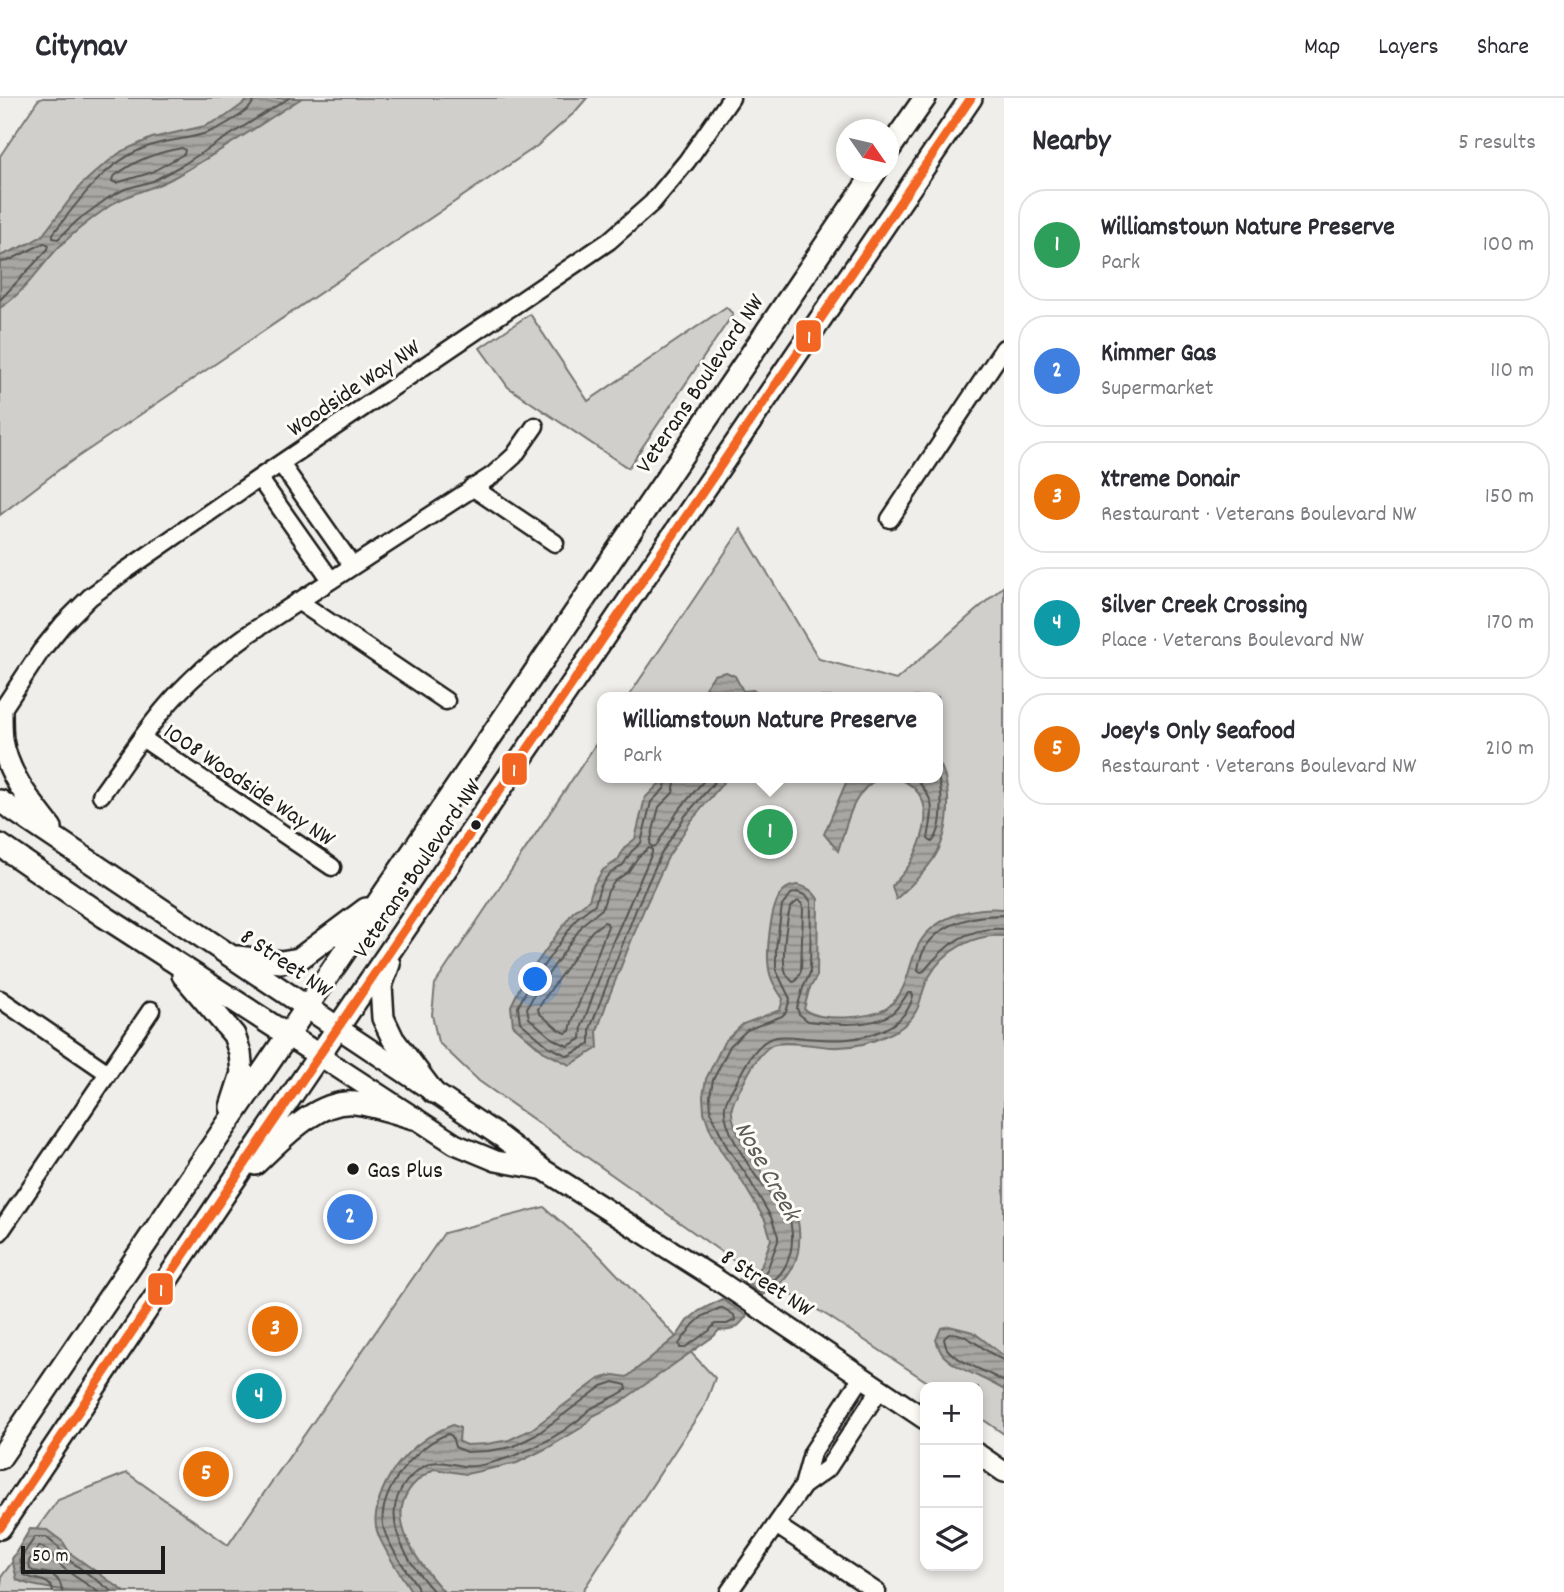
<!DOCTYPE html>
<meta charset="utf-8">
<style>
:root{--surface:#fff;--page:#f7f7f7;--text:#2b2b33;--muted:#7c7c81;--line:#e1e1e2;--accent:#db2777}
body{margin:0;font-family:Dekko,sans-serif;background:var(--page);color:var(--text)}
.controls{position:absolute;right:21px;bottom:21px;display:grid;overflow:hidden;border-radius:14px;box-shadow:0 4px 10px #0003}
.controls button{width:63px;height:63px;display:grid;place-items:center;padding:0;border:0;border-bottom:2px solid var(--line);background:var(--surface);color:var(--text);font:35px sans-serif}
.compass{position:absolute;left:836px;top:21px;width:63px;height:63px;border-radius:50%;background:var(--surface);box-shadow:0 4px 10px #0003;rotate:124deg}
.scale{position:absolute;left:21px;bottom:18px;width:144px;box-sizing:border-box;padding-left:7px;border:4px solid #1c1c1c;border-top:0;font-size:19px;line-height:24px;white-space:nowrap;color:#1c1c1c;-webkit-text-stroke:5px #fdfcf7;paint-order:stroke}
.you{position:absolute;left:536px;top:882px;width:24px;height:24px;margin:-18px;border:5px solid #fff;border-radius:50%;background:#1a73e8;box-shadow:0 0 0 10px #1a73e833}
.badge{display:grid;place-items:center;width:46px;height:46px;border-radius:50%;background:var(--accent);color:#fff;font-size:23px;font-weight:700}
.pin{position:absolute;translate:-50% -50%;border:4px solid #fff;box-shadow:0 2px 7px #0006}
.popup{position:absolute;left:597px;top:594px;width:346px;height:91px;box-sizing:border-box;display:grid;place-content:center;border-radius:14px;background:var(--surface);filter:drop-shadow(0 2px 5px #0005);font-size:23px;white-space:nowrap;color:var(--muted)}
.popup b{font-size:26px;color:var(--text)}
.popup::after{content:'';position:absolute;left:50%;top:100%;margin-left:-14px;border:14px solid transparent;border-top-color:var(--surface)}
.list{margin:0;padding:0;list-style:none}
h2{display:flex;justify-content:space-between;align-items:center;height:91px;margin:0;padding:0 28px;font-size:30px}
h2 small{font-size:23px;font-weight:400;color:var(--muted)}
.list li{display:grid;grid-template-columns:46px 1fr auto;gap:21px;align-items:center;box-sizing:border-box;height:112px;margin:0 14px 14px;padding:0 14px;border:2px solid var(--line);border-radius:28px}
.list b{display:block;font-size:26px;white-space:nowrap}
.list p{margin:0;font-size:23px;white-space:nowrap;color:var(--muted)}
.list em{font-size:23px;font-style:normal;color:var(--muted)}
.icon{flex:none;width:38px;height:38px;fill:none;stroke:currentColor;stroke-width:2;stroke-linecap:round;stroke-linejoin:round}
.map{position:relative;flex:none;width:1004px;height:1494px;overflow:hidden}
header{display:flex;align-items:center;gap:42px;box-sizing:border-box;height:98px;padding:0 35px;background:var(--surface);border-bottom:2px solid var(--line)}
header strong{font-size:33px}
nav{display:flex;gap:38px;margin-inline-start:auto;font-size:24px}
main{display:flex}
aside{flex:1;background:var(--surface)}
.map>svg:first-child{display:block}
</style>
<header>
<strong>Citynav</strong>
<nav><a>Map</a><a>Layers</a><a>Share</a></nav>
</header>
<main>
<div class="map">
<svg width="1004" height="1494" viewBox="0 0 1004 1494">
<defs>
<pattern id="water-rules" width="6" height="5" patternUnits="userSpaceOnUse" patternTransform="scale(1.75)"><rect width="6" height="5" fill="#a8a7a3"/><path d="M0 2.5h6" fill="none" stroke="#888784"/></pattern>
</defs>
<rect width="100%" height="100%" fill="#f0eeea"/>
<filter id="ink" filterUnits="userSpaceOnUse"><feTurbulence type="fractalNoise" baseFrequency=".0143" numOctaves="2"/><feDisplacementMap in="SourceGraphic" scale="14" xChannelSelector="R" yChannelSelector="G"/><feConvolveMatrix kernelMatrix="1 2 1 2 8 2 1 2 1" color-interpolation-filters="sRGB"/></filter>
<g filter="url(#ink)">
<path fill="#d0cfcc" stroke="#767674" stroke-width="2" d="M 43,0 L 587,0 L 574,15 L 537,48 L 60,371 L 0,417 L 0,58 L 38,2 Z
M 726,209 L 733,216 L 628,370 L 508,289 L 480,250 L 530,216 L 588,303 Z
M 741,431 L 819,561 L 896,582 L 1004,488 L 1004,1336 L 978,1318 L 978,1289 L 935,1289 L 828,1218 L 737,1165 L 479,983 L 438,944 L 432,917 L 435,886 L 602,637 L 602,680 L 938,680 L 938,599 L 628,599 Z
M 544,1109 L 599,1157 L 715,1280 L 705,1307 L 582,1494 L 0,1494 L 2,1478 L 58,1402 L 127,1375 L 228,1447 L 444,1135 Z"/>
<path fill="url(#water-rules)" stroke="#706f6d" stroke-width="2" d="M 251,0 L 302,0 C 259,27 216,57 171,81 C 151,92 127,95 108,109 C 91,121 74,134 59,149 C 40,169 23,196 0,210 L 0,158 L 28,146 L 42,138 L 81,87 L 100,70 L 122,53 L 152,40 L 205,28 L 225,19 Z
M 726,574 L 735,578 L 743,593 L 753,592 L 763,599 L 699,599 L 714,577 Z
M 938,663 C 945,673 947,687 948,699 C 950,748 931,770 896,801 L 892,788 C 898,781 905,774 910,766 C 927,735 938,697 898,680 L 938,680 Z
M 660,680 L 727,680 L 691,723 L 668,759 L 644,811 L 608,901 L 597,933 L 598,950 L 570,967 L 544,954 L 513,927 L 511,908 L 521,887 L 573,814 L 589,802 L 594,786 L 603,772 L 618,762 L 625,749 L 635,741 L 645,700 L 659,686 Z
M 848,680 L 880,680 C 852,692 847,726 838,753 L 824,736 Z
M 797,787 C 807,789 812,792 818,801 L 817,878 L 809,892 L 804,911 C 817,924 872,921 887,910 C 890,908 892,905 895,902 C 907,889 909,869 916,852 C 930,819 971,808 1004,811 L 1004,838 C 974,835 943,853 929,879 C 923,889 922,899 918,909 C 913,922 900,932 887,937 C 869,946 851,950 831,949 C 817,948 783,942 772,947 C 760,954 752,968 746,980 C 742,989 734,999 732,1009 C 729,1029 757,1068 769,1084 C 777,1094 792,1105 796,1117 C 800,1127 800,1143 798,1154 C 793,1176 782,1187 763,1197 L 740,1181 L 752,1177 L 761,1169 L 771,1141 L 765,1122 L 740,1080 L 721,1053 L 710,1031 L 704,1014 L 703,998 L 706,981 L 724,944 L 743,926 L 780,912 L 783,901 C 778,893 772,885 770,876 C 765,857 770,809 782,794 C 787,789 791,788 797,787 Z
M 722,1201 L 747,1218 C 738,1229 734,1234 719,1232 L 714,1238 L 619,1305 L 593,1318 L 581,1330 L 549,1349 L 517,1365 L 466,1376 L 434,1371 C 428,1375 421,1379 416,1384 C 380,1418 419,1466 444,1494 L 412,1494 C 401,1477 383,1452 377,1433 C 374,1424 376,1415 378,1406 C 387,1370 418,1339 453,1327 L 460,1330 L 459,1344 L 466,1347 L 487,1346 L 509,1342 L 532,1331 L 599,1281 L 614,1277 L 627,1279 L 677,1238 L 687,1223 L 699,1213 Z
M 949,1228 L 973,1234 L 1004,1258 L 1004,1292 C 986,1280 957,1272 943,1257 C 940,1254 938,1247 936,1242 L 941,1230 Z
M 30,1431 L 47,1432 L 63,1444 L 70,1455 L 125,1494 C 92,1494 46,1494 17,1482 L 12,1461 Z"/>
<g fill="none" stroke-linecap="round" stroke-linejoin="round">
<path stroke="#545452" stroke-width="2" d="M 254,0 C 253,8 248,11 242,16 C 231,23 221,30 209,34 C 192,41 173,41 156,46 C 109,59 81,99 53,136 L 53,140 L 58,141 L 78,122 L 108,100 L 125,91 L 153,83 L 184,66 L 289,0
M 182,50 L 185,52 L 184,56 L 150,75 L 116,85 L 112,83 L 113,79 C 136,62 154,55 182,50 Z
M 0,164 L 8,163 L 44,145 L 49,147 L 48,151 L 0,202
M 667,680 L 665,690 L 651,704 L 641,745 L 631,754 L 623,767 L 608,777 L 600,789 L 595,806 L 578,819 L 527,891 L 518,909 L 520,924 L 548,948 L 568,958 L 590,946 L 590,931 L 602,899 L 637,809 L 661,756 L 685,718 L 718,680
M 676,680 L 673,695 L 659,709 L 650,745 L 652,749 L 656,748 L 678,713 L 706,680
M 915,680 C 937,704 933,711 928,741 L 932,744 C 944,732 943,696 938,680
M 649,750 L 652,751 L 652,755 L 611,848 L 582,928 L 581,941 L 568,948 L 553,941 L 529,920 L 527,910 L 535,895 L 584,825 L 602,811 L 608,793 L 615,783 L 628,774 L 638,759 Z
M 797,794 L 807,798 L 811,804 L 810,875 L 803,890 L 797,910 L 799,916 L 808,923 C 832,926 870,930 891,916 C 898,911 903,902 908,895 L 912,895 L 913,898 C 909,915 898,925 883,932 C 856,944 833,942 805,940 C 795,939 783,937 773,940 C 757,944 746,966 739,979 C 735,988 727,997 725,1008 C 722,1030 750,1070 763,1088 C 771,1098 781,1106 788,1116 C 791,1121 791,1130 792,1136 C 793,1158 784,1180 763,1188 L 758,1185 L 758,1182 L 767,1172 L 778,1143 L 778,1138 L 771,1119 L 746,1076 L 727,1049 L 717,1028 L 711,1013 L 710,998 L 713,982 L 730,948 L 747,932 L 782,918 L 786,914 L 790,901 L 776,872 L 776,850 L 782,808 L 791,796 Z
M 798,803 L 802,806 L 803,811 L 801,873 L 796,883 L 793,884 C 790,881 788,880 786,875 C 781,863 786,825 790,811 C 793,806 794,806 798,803 Z
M 1004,817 C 967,817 923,829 918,872 L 921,874 L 924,873 C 945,847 968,828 1004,831
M 604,824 L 607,825 L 608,828 L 572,924 L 570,933 L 566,935 L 559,932 L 539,915 L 538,911 L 544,901 L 592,833 Z
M 720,1210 L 723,1210 L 734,1217 L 735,1222 L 727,1226 L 715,1226 L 709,1233 L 684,1250 L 680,1250 L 679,1246 L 693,1227 L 703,1218 Z
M 1004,1262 C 990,1260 956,1221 944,1241 C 945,1244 945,1249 948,1252 C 958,1264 989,1274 1004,1284
M 53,1494 C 51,1479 33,1484 23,1476 L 20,1461 L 35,1439 L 46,1439 L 58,1449 L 66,1460 L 113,1494
M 62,1494 C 61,1476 48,1475 33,1473 L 30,1471 L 29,1463 L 39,1448 C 50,1451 52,1460 60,1467 C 71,1477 86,1485 98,1494
M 418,1494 L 417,1488 C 407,1473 386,1445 383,1427 C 378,1393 417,1346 448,1336 L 452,1338 L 455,1349 L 466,1354 L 488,1353 L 512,1349 L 536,1337 L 602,1288 L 614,1284 L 626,1287 L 627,1291 C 615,1300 601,1304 589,1312 C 585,1315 581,1320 577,1323 C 559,1337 537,1349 516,1357 C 503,1362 477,1370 463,1368 C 454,1367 441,1362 431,1365 C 422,1368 412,1377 406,1384 C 377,1421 409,1466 434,1494"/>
<defs>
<path id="minor" d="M 281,366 L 352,467
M 259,380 L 331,482
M 472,389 L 555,445
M 890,421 L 1004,250
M 298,503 L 446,603
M 0,615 L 41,553 L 63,526 L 90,499 L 125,473 L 259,380 L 609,143 L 652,105 L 687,63 L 731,0
M 142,640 L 332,769
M 101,697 C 128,660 154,618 187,586 C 206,567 228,551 250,535 L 493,377 L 514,358 L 535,328
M 0,901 L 108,975
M 0,1134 L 151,912
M 803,1388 L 812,1355 L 862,1279
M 776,1427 L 877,1494
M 729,1494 L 803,1388 L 828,1370 L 880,1291"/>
<path id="tertiary" d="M 338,930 L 501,1039 L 544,1072 L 716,1181 L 925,1321
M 320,958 L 455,1046 L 496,1063 L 540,1071
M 978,1356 L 1004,1374"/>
<path id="secondary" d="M 888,53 L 925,0
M 1,613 C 1,623 1,633 2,642 C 8,677 29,702 51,730
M 0,703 L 338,930
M 0,747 L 105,819 L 320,958
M 237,859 L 281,864 L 299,861 L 366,811
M 389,866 L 381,888 L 383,920 L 393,941 L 433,994
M 183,877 L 234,937 L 240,955 L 242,975 L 231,1009
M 255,1066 C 281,1042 317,1001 355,1005 C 375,1007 395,1015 414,1020
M 0,1360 L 875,74
M 0,1430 L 230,1088 L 971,0"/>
</defs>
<use href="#minor" stroke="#1c1c1c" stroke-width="21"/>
<use href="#tertiary" stroke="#1c1c1c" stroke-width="24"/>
<use href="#secondary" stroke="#1c1c1c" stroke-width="26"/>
<use href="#minor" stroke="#fdfcf7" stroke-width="16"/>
<use href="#tertiary" stroke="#fdfcf7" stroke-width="19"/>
<use href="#secondary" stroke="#fdfcf7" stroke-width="21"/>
<defs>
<path id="bus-1" d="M 0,1430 L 230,1088 L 971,0"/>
</defs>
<use href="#bus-1" stroke="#fdfcf7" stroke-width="14"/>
<use href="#bus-1" stroke="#f26522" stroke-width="9"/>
</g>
</g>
<g fill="#1c1c1c" stroke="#fdfcf7" stroke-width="2.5">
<circle cx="476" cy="727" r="6"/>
<circle cx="353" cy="1071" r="7"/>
</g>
<g text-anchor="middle" stroke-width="6" stroke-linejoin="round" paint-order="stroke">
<g font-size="24" fill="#1c1c1c" stroke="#fdfcf7">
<text transform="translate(699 285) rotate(-56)" y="8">Veterans Boulevard NW</text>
<text transform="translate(353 289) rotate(-34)" y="8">Woodside Way NW</text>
<text transform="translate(250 686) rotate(34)" y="8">1008 Woodside Way NW</text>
<text transform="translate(416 770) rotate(-56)" y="8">Veterans Boulevard NW</text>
<text transform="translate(287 864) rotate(34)" y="8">8 Street NW</text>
<text transform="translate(768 1184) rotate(33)" y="8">8 Street NW</text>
</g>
<g font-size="24" fill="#1c1c1c" stroke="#fdfcf7" text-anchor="start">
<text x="367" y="1079">Gas Plus</text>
</g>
<g font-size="26" font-style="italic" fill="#5b5b59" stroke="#fdfcf7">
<text transform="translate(769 1072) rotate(61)" y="9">Nose Creek</text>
</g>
</g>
<g stroke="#fdfcf7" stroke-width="2.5">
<rect x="795" y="221" width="27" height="34" rx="7" fill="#f26522"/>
<rect x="501" y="654" width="27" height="34" rx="7" fill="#f26522"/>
<rect x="147" y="1174" width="27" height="34" rx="7" fill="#f26522"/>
</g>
<g font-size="19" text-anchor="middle" font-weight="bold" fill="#fff">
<text x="809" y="245">1</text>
<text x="514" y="678">1</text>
<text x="161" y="1198">1</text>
</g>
</svg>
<div class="controls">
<button>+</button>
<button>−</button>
<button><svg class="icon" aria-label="layers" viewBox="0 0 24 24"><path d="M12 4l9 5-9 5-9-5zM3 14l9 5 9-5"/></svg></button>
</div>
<svg class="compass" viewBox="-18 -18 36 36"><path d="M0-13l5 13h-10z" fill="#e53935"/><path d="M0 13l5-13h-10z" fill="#7c7c81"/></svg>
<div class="scale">50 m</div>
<div class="you"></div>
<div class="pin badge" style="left:770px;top:734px;background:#2e9e5b">1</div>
<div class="popup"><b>Williamstown Nature Preserve</b>Park</div>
<div class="pin badge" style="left:350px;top:1119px;background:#3f7fe0">2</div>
<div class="pin badge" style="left:275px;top:1231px;background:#e8710a">3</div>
<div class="pin badge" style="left:259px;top:1298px;background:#0f9aa8">4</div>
<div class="pin badge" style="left:206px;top:1376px;background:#e8710a">5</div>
</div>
<aside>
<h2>Nearby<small>5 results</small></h2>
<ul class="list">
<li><span class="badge" style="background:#2e9e5b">1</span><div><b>Williamstown Nature Preserve</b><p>Park</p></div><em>100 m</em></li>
<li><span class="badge" style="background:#3f7fe0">2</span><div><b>Kimmer Gas</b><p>Supermarket</p></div><em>110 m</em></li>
<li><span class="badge" style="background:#e8710a">3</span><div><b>Xtreme Donair</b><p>Restaurant · Veterans Boulevard NW</p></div><em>150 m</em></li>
<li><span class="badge" style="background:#0f9aa8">4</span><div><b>Silver Creek Crossing</b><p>Place · Veterans Boulevard NW</p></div><em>170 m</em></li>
<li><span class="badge" style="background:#e8710a">5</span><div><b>Joey's Only Seafood</b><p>Restaurant · Veterans Boulevard NW</p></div><em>210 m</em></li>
</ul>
</aside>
</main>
